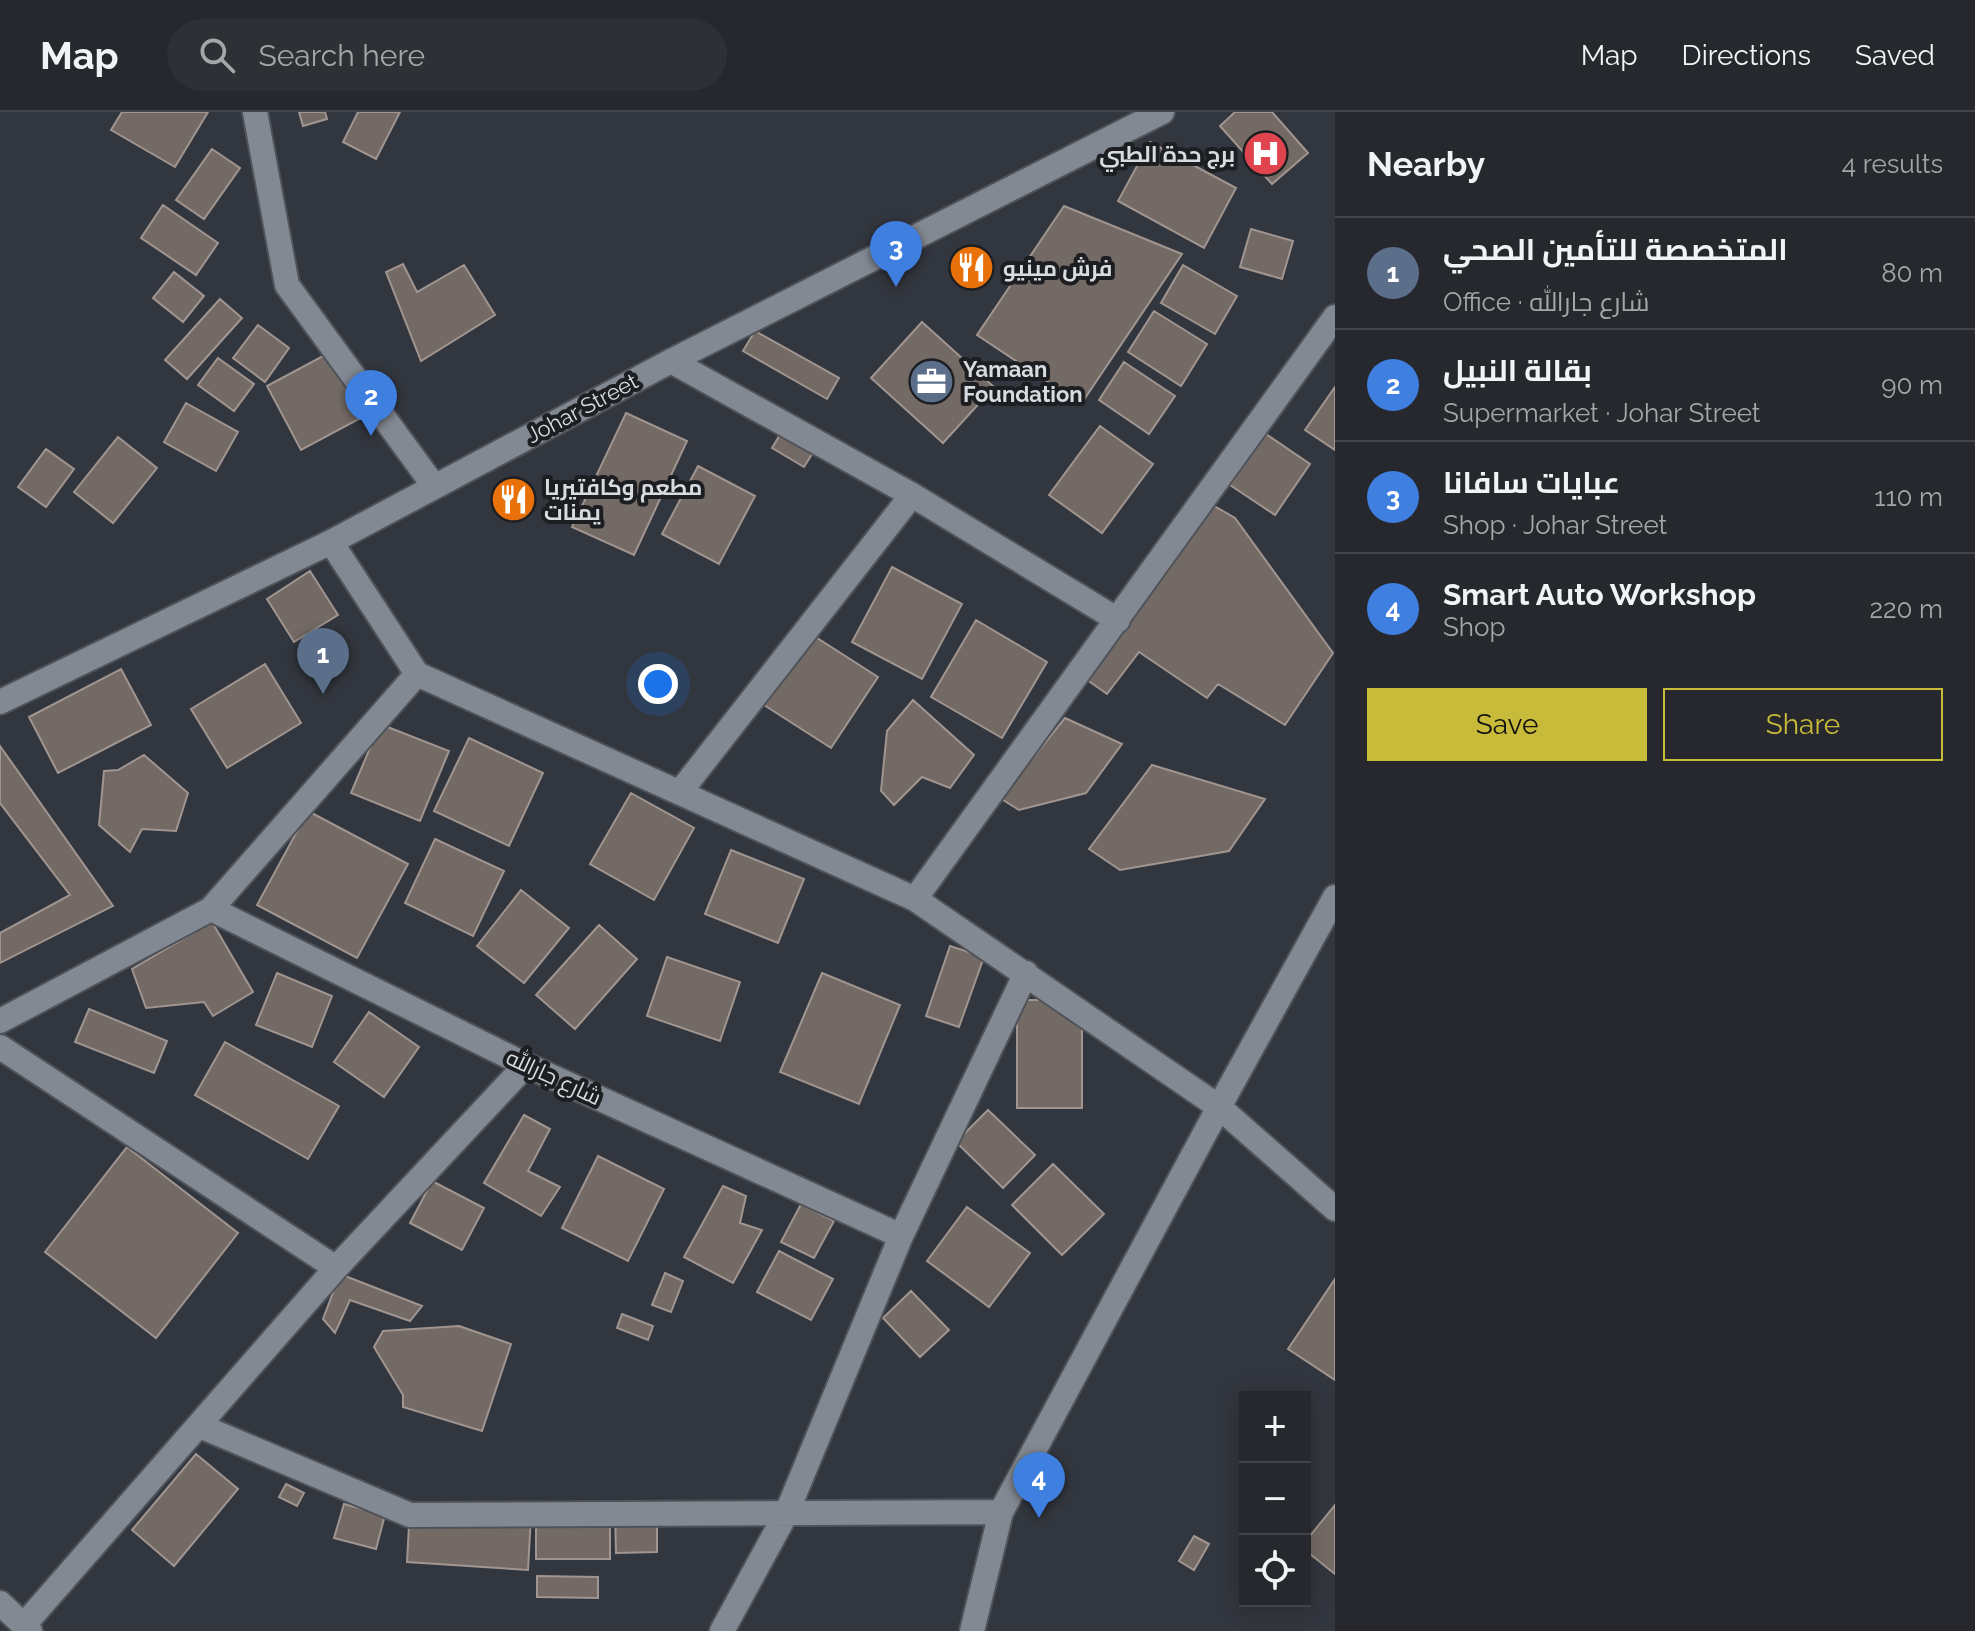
<!DOCTYPE html>
<meta charset="utf-8">
<style>
:root{--surface:#26282e;--page:#2e3036;--text:#f1f3f6;--muted:#a4a6aa;--line:#42444a;--accent:#c9bb3a}
body{margin:0;font-family:Raleway,Cairo,sans-serif;background:var(--page);color:var(--text)}
.controls{position:absolute;right:24px;bottom:24px;display:grid;overflow:hidden;border-radius:0px;box-shadow:0 4px 20px #0003}
.controls button{width:72px;height:72px;display:grid;place-items:center;padding:0;border:0;border-bottom:2px solid var(--line);background:var(--surface);color:var(--text);font:40px sans-serif}
.you{position:absolute;left:658px;top:572px;width:28px;height:28px;margin:-20px;border:6px solid #fff;border-radius:50%;background:#1a73e8;box-shadow:0 0 0 12px #1a73e833}
.badge{display:grid;place-items:center;width:52px;height:52px;border-radius:50%;background:var(--accent);color:#fff;font-size:26px;font-weight:700}
.pin{position:absolute;translate:-50% -66px;filter:drop-shadow(0 2px 4px #0008)}
.pin::after{content:'';position:absolute;top:42px;width:28px;height:24px;background:inherit;clip-path:polygon(0 0,100% 0,50% 100%)}
.list{margin:0;padding:0;list-style:none}
h2{display:flex;justify-content:space-between;align-items:center;height:104px;margin:0;padding:0 32px;font-size:34px}
h2 small{font-size:26px;font-weight:400;color:var(--muted)}
.list li{display:grid;grid-template-columns:52px 1fr auto;gap:24px;align-items:center;box-sizing:border-box;height:112px;padding:0 32px;border-top:2px solid var(--line)}
.list b{display:block;font-size:30px;white-space:nowrap}
.list p{margin:0;font-size:26px;white-space:nowrap;color:var(--muted)}
.list em{font-size:26px;font-style:normal;color:var(--muted)}
.actions{display:flex;gap:16px;padding:24px 32px}
.actions a{flex:1;padding:18px 0;border:2px solid var(--accent);border-radius:0px;text-align:center;font-size:28px;color:var(--accent)}
.actions .main{background:var(--accent);color:#111}
.icon{flex:none;width:44px;height:44px;fill:none;stroke:currentColor;stroke-width:2;stroke-linecap:round;stroke-linejoin:round}
.map{position:relative;flex:none;width:1335px;height:1519px;overflow:hidden}
header{display:flex;align-items:center;gap:48px;box-sizing:border-box;height:112px;padding:0 40px;background:var(--surface);border-bottom:2px solid var(--line)}
header strong{font-size:38px}
nav{display:flex;gap:44px;margin-inline-start:auto;font-size:28px}
.search{width:560px;height:72px;background:var(--page);display:flex;align-items:center;gap:20px;box-sizing:border-box;padding:0 28px;border-radius:44px;color:var(--muted);font-size:30px}
main{display:flex}
aside{flex:1;background:var(--surface)}
.map>svg:first-child{display:block}
</style>
<header>
<strong>Map</strong>
<div class="search"><svg class="icon" aria-label="search" viewBox="0 0 24 24"><circle cx="10" cy="10" r="6"/><path d="M15 15l6 6"/></svg>Search here</div>
<nav><a>Map</a><a>Directions</a><a>Saved</a></nav>
</header>
<main>
<div class="map">
<svg width="1335" height="1519" viewBox="0 0 1335 1519">
<rect width="100%" height="100%" fill="#32363e"/>
<path fill="#746a65" stroke="#a09590" stroke-width="2" d="M 122,0 L 208,0 L 175,55 L 111,18 Z
M 299,0 L 325,0 L 327,7 L 303,14 Z
M 358,0 L 400,0 L 376,47 L 343,30 Z
M 1235,0 L 1272,0 L 1308,41 L 1272,72 L 1220,14 Z
M 1150,30 L 1236,76 L 1204,136 L 1118,89 Z
M 212,37 L 240,56 L 204,107 L 176,88 Z
M 163,93 L 218,131 L 196,163 L 141,126 Z
M 1064,94 L 1182,142 L 1081,292 L 977,223 Z
M 1251,117 L 1293,129 L 1282,167 L 1240,155 Z
M 403,152 L 417,180 L 464,153 L 495,203 L 421,249 L 386,160 Z
M 1183,153 L 1237,184 L 1215,222 L 1161,191 Z
M 174,160 L 204,184 L 183,210 L 153,186 Z
M 220,187 L 242,206 L 187,267 L 165,248 Z
M 1154,199 L 1207,232 L 1181,274 L 1128,240 Z
M 922,210 L 994,275 L 943,331 L 871,266 Z
M 258,213 L 289,236 L 265,270 L 233,246 Z
M 755,219 L 839,266 L 827,287 L 743,239 Z
M 336,237 L 370,301 L 301,338 L 267,274 Z
M 218,246 L 254,272 L 234,299 L 198,273 Z
M 1124,250 L 1175,284 L 1149,322 L 1099,288 Z
M 1335,275 L 1335,338 L 1305,318 Z
M 186,291 L 238,320 L 216,359 L 164,330 Z
M 626,301 L 687,329 L 634,443 L 572,415 Z
M 787,311 L 819,331 L 804,355 L 772,336 Z
M 1100,314 L 1153,352 L 1102,421 L 1049,383 Z
M 1266,322 L 1310,352 L 1275,403 L 1230,373 Z
M 118,325 L 157,356 L 113,411 L 74,380 Z
M 46,337 L 74,357 L 46,395 L 18,375 Z
M 698,354 L 755,384 L 719,452 L 662,422 Z
M 1202,387 L 1235,406 L 1333,541 L 1285,613 L 1218,572 L 1207,586 L 1139,540 L 1107,582 L 1083,565 Z
M 892,455 L 962,492 L 922,567 L 852,530 Z
M 310,459 L 338,503 L 294,530 L 267,487 Z
M 976,508 L 1047,550 L 1002,626 L 931,585 Z
M 811,522 L 878,565 L 831,636 L 764,593 Z
M 265,552 L 301,611 L 227,656 L 191,597 Z
M 121,557 L 151,613 L 58,661 L 29,605 Z
M 913,588 L 974,643 L 950,676 L 922,665 L 894,693 L 881,679 L 887,619 Z
M 1065,606 L 1122,632 L 1086,681 L 1019,698 L 1000,686 Z
M 380,612 L 449,639 L 420,709 L 351,681 Z
M 469,626 L 543,661 L 509,734 L 434,699 Z
M 0,634 L 113,794 L 0,851 L 0,821 L 70,783 L 0,691 Z
M 144,643 L 188,681 L 176,719 L 142,717 L 130,740 L 99,713 L 104,659 L 118,658 Z
M 1152,653 L 1265,687 L 1229,739 L 1120,758 L 1089,737 Z
M 631,681 L 694,716 L 654,788 L 590,752 Z
M 308,699 L 408,752 L 357,846 L 257,793 Z
M 435,727 L 504,759 L 473,824 L 405,791 Z
M 731,738 L 804,767 L 778,831 L 705,802 Z
M 521,778 L 569,816 L 524,871 L 477,834 Z
M 212,810 L 253,880 L 213,904 L 204,890 L 146,896 L 132,857 Z
M 599,813 L 637,847 L 575,917 L 536,883 Z
M 950,834 L 984,845 L 959,915 L 926,904 Z
M 667,845 L 740,870 L 720,929 L 647,904 Z
M 277,861 L 332,884 L 312,935 L 256,913 Z
M 822,861 L 900,893 L 859,992 L 780,960 Z
M 1017,888 L 1082,888 L 1082,996 L 1017,996 Z
M 89,897 L 167,929 L 154,961 L 75,930 Z
M 369,900 L 419,935 L 384,985 L 334,950 Z
M 225,930 L 339,994 L 308,1047 L 195,983 Z
M 988,998 L 1035,1043 L 1003,1076 L 956,1030 Z
M 524,1003 L 550,1017 L 528,1059 L 560,1075 L 541,1104 L 484,1071 Z
M 127,1035 L 238,1121 L 156,1226 L 45,1140 Z
M 598,1044 L 664,1077 L 628,1149 L 562,1116 Z
M 1053,1052 L 1104,1102 L 1062,1143 L 1012,1093 Z
M 432,1069 L 484,1096 L 462,1138 L 410,1111 Z
M 723,1074 L 746,1084 L 740,1111 L 762,1118 L 733,1171 L 684,1145 Z
M 801,1092 L 834,1109 L 814,1146 L 781,1130 Z
M 967,1095 L 1030,1141 L 989,1195 L 927,1149 Z
M 779,1139 L 833,1167 L 811,1208 L 757,1180 Z
M 665,1161 L 683,1169 L 671,1200 L 652,1193 Z
M 340,1162 L 422,1194 L 410,1209 L 350,1188 L 335,1221 L 323,1207 Z
M 1335,1167 L 1335,1268 L 1288,1237 Z
M 911,1179 L 949,1218 L 920,1245 L 883,1206 Z
M 622,1202 L 653,1214 L 648,1228 L 617,1216 Z
M 459,1214 L 511,1232 L 482,1319 L 403,1295 L 403,1283 L 374,1235 L 383,1219 Z
M 196,1342 L 238,1377 L 174,1454 L 132,1418 Z
M 286,1372 L 304,1381 L 297,1394 L 279,1385 Z
M 344,1392 L 385,1403 L 376,1437 L 334,1426 Z
M 1335,1393 L 1335,1462 L 1305,1438 L 1305,1430 Z
M 410,1395 L 531,1403 L 528,1458 L 407,1450 Z
M 536,1399 L 610,1399 L 610,1447 L 536,1447 Z
M 657,1400 L 657,1440 L 616,1441 L 615,1401 Z
M 1194,1424 L 1209,1432 L 1194,1458 L 1179,1449 Z
M 537,1464 L 598,1465 L 598,1486 L 537,1485 Z"/>
<g fill="none" stroke-linecap="round" stroke-linejoin="round">
<defs>
<path id="minor" d="M 255,0 L 287,173 L 434,374
M 671,249 L 912,383 L 1118,508
M 331,430 L 417,562 L 915,787 L 1219,995 L 1335,1097
M 0,590 L 331,430 L 671,249 L 1162,0
M 680,680 L 912,383
M 915,787 L 1335,205
M 211,797 L 526,953 L 901,1124
M 0,909 L 211,797 L 417,562
M 0,935 L 336,1156
M 200,1314 L 410,1403 L 1001,1400
M 0,1491 L 30,1519
M 24,1513 L 336,1156 L 526,953
M 722,1519 L 787,1400 L 901,1124 L 1026,861
M 972,1519 L 1001,1400 L 1219,995 L 1335,785"/>
</defs>
<use href="#minor" stroke="#4f5359" stroke-width="28"/>
<use href="#minor" stroke="#838992" stroke-width="24"/>
</g>
<defs>
<symbol id="hospital-disc" viewBox="-11 -11 22 22"><circle r="9.5" fill="#e0444e" stroke="#1c1e21"/><path d="M-5-5h3v3.5h4V-5h3V5h-3V1.5h-4V5h-3Z" fill="#fff"/></symbol>
<symbol id="restaurant-disc" viewBox="-11 -11 22 22"><circle r="9.5" fill="#e8710a" stroke="#1c1e21"/><path d="M-5-6h1v4h1v-4h1v4h1v-4h1v5L-1.5 .5V6h-2V.5L-5-1ZM5-6V6H3V1.5H1.5Q1.5-4 5-6Z" fill="#fff"/></symbol>
<symbol id="office-disc" viewBox="-11 -11 22 22"><circle r="9.5" fill="#5c6f8a" stroke="#1c1e21"/><path d="M-6-3h4V-5.5h4V-3h4V5H-6ZM-1-4.5V-3h2v-1.5ZM-6 0V1H6V0Z" fill="#fff"/></symbol>
</defs>
<g fill-rule="evenodd">
<use href="#hospital-disc" x="1240" y="16" width="51" height="51"/>
<use href="#restaurant-disc" x="946" y="130" width="51" height="51"/>
<use href="#office-disc" x="906" y="244" width="51" height="51"/>
<use href="#restaurant-disc" x="488" y="362" width="51" height="51"/>
</g>
<g text-anchor="middle" stroke-width="8" stroke-linejoin="round" paint-order="stroke">
<g font-size="22" font-weight="bold" fill="#d8dbe0" stroke="#1c1e21" text-anchor="start">
<text x="1235" y="50" text-anchor="end">برج حدة الطبي</text>
<text x="1003" y="164">فرش مينيو</text>
<text x="963" y="265">Yamaan<tspan x="963" dy="25">Foundation</tspan></text>
<text x="544" y="383">مطعم وكافتيريا<tspan x="544" dy="25">يمنات</tspan></text>
</g>
<g font-size="22" fill="#d8dbe0" stroke="#1c1e21">
<text transform="translate(582 296) rotate(-28)" y="8">Johar Street</text>
<text transform="translate(554 965) rotate(25)" y="8">شارع جارالله</text>
</g>
</g>
</svg>
<div class="controls">
<button>+</button>
<button>−</button>
<button><svg class="icon" aria-label="locate" viewBox="0 0 24 24"><circle cx="12" cy="12" r="6"/><path d="M12 2v4M12 18v4M2 12h4M18 12h4"/></svg></button>
</div>
<div class="you"></div>
<div class="pin badge" style="left:323px;top:582px;background:#5c6f8a">1</div>
<div class="pin badge" style="left:371px;top:324px;background:#3f7fe0">2</div>
<div class="pin badge" style="left:896px;top:175px;background:#3f7fe0">3</div>
<div class="pin badge" style="left:1039px;top:1406px;background:#3f7fe0">4</div>
</div>
<aside>
<h2>Nearby<small>4 results</small></h2>
<ul class="list">
<li><span class="badge" style="background:#5c6f8a">1</span><div><b>المتخصصة للتأمين الصحي</b><p>Office · شارع جارالله</p></div><em>80 m</em></li>
<li><span class="badge" style="background:#3f7fe0">2</span><div><b>بقالة النبيل</b><p>Supermarket · Johar Street</p></div><em>90 m</em></li>
<li><span class="badge" style="background:#3f7fe0">3</span><div><b>عبايات سافانا</b><p>Shop · Johar Street</p></div><em>110 m</em></li>
<li><span class="badge" style="background:#3f7fe0">4</span><div><b>Smart Auto Workshop</b><p>Shop</p></div><em>220 m</em></li>
</ul>
<div class="actions"><a class="main">Save</a><a>Share</a></div>
</aside>
</main>
